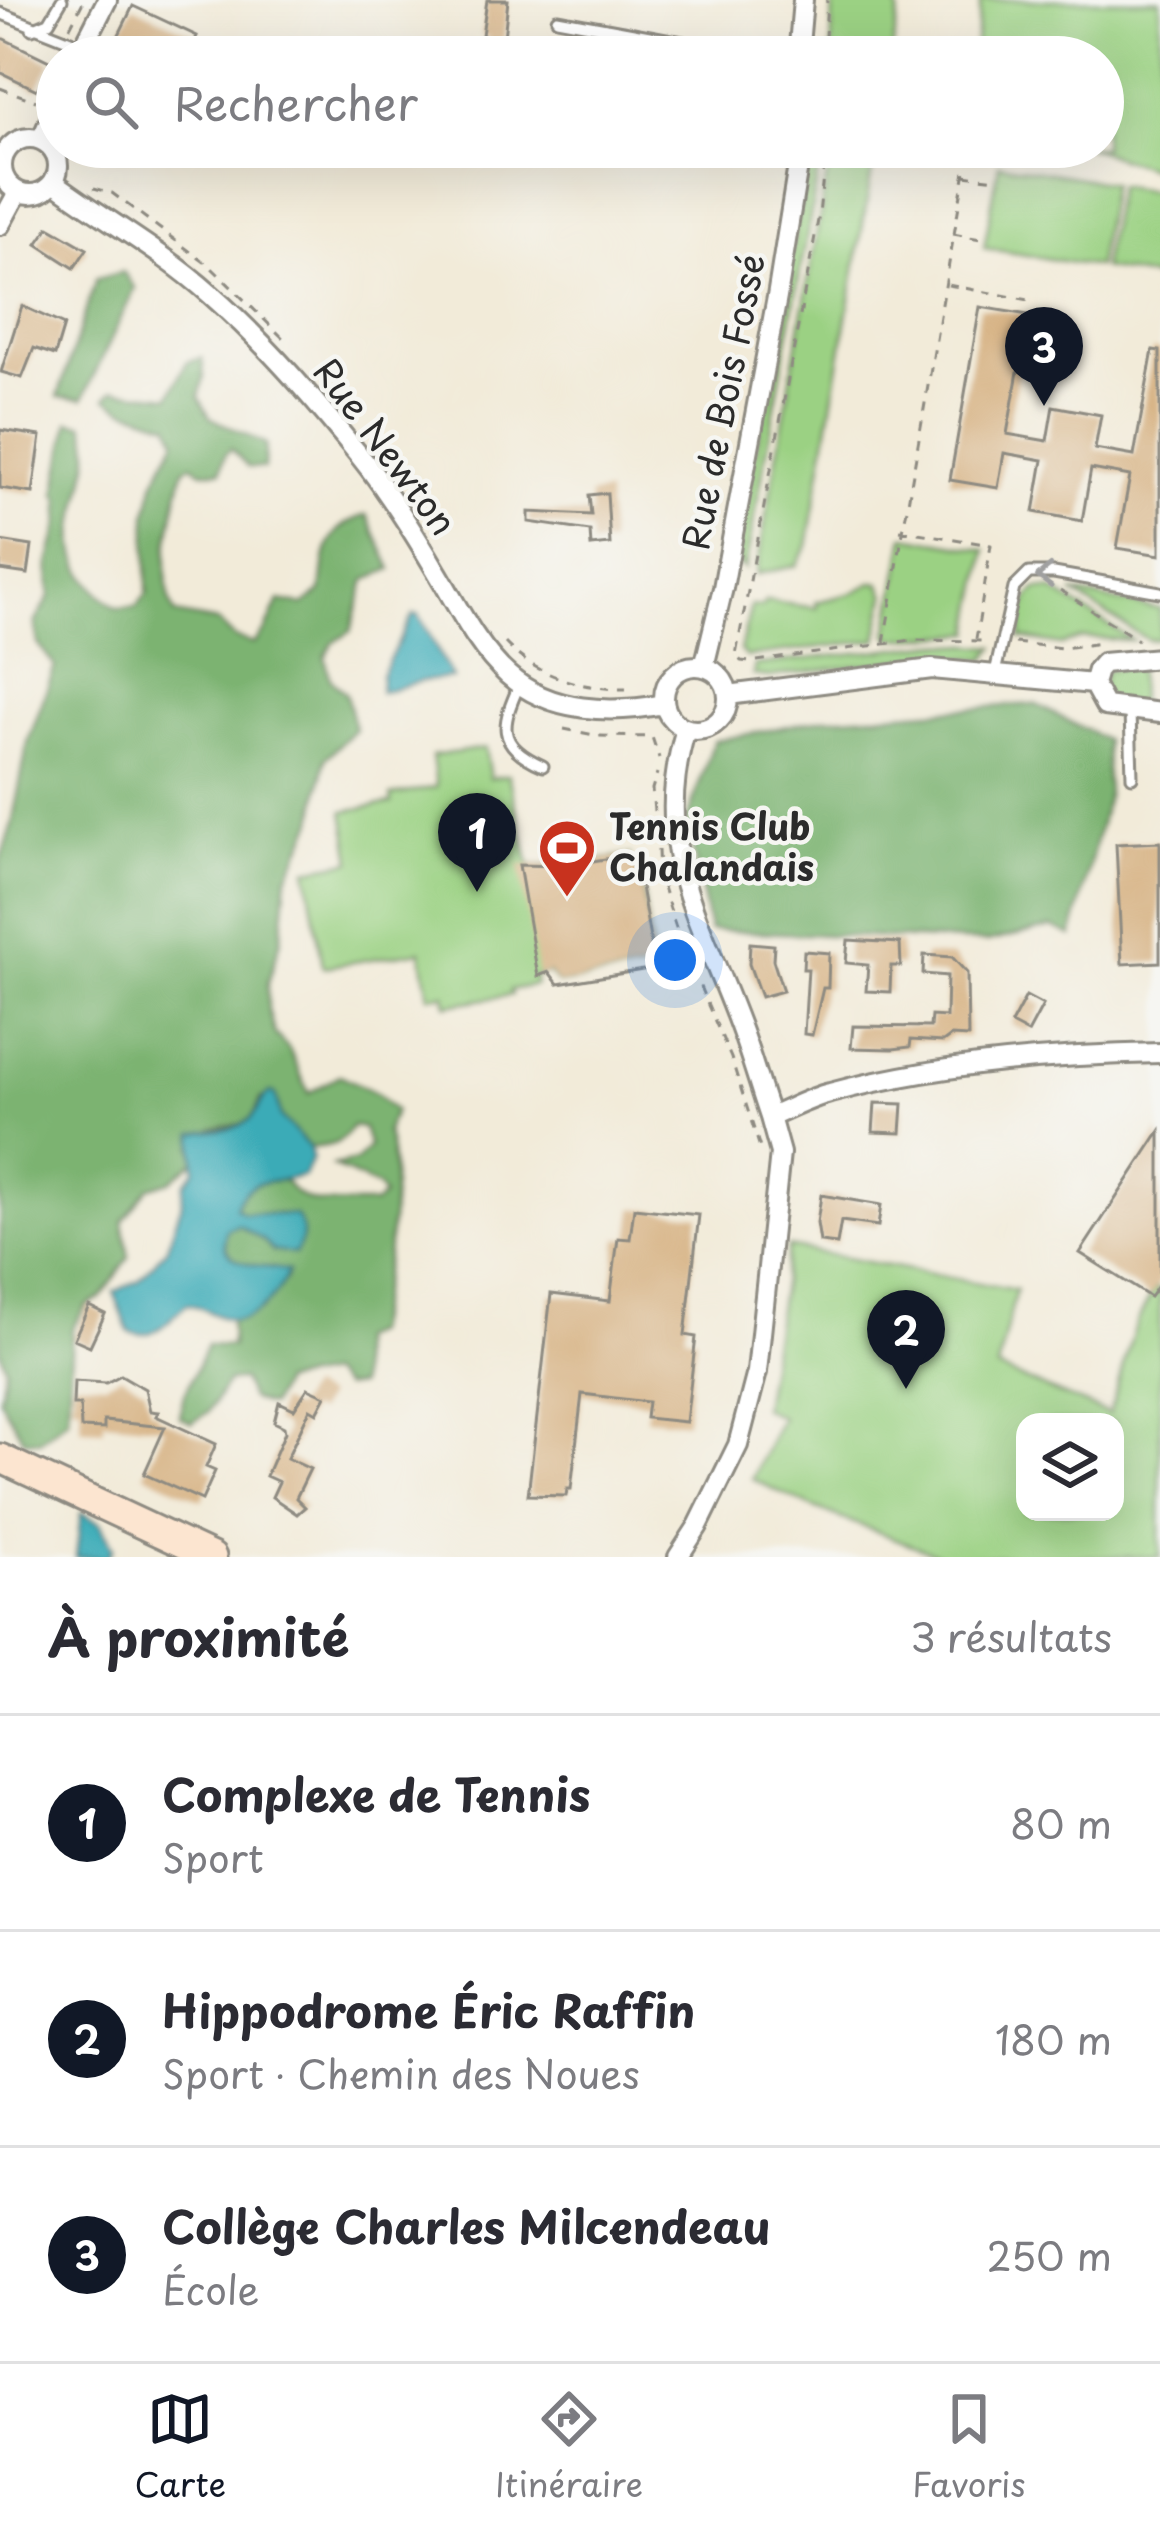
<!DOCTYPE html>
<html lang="fr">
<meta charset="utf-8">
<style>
:root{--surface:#fff;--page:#f2f2f3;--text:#2b2b33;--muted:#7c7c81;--line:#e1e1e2;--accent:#111827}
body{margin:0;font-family:"Playpen Sans",sans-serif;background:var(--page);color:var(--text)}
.controls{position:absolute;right:36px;bottom:36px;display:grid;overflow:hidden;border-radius:24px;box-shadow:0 12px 48px #0002}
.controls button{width:108px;height:108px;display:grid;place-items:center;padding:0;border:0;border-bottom:3px solid var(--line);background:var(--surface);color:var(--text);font:60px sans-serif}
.you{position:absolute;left:675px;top:960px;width:42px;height:42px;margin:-30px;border:9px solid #fff;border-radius:50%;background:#1a73e8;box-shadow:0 0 0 18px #1a73e833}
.badge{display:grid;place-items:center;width:78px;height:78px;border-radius:50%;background:var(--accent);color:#fff;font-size:39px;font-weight:700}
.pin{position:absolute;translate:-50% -99px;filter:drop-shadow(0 3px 6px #0008)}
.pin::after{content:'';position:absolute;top:63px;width:42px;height:36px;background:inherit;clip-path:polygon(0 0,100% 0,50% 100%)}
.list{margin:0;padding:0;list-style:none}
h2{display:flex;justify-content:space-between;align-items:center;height:156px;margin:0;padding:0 48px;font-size:51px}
h2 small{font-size:39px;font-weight:400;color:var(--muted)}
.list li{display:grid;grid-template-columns:78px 1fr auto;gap:36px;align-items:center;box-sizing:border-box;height:216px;padding:0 48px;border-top:3px solid var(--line)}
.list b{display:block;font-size:45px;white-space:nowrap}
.list p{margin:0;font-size:39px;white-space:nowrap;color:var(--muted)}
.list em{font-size:39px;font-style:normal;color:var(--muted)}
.icon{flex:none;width:66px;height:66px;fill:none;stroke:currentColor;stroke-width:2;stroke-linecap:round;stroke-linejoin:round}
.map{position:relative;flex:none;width:1160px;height:1557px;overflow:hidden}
.search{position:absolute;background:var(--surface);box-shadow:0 12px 48px #0002;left:36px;right:36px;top:36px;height:132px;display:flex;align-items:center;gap:30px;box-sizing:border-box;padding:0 42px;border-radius:66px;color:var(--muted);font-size:45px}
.sheet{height:804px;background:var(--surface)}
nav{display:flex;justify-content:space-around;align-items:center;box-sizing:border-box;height:168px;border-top:3px solid var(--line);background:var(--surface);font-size:33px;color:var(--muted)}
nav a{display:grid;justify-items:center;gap:6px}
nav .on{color:var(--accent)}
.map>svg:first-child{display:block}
</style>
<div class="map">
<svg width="1160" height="1557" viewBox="0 0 1160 1557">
<rect width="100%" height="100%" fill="#f6f6f2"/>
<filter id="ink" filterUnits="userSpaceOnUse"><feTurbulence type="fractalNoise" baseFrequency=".00833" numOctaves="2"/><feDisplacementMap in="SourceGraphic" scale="24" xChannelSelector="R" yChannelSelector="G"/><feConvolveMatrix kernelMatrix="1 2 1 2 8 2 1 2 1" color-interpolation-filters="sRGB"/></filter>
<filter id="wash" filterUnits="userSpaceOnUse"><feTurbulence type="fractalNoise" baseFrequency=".004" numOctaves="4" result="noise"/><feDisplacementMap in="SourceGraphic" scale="48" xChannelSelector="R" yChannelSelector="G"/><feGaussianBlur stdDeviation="2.7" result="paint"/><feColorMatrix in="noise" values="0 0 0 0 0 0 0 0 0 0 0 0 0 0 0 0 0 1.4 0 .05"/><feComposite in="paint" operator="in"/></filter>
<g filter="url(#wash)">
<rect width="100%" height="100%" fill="#f2ebd9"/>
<path fill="#9bd183" stroke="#637e57" stroke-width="3" fill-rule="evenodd" d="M 833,0 L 895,0 L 899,12 L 891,57 L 831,57 Z
M 981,0 L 1160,0 L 1160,171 L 1086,147 L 1103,147 L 1103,57 L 974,57 Z
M 811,147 L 821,147 L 816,186 L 745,569 L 738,564 L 737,554 Z
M 832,147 L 876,147 L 808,546 L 796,566 L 756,574 Z
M 999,164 L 1111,183 L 1097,267 L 984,248 Z
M 1117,185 L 1160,192 L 1160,279 L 1102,268 Z
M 905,536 L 986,550 L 972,633 L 892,639 L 888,634 Z
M 874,582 L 880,583 L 886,595 L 877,640 L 746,657 L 740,650 L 751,606 L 761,607 L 766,601 L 817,608 L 816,602 L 850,594 Z
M 1038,589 L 1052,590 L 1132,640 L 1083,638 L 1061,645 L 1021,638 C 1023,621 1022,600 1038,589 Z
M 1072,593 L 1160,609 L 1160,639 L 1148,640 Z
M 939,643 L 995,647 L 986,659 L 932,656 L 769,677 L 753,675 L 755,665 Z
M 1138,664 L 1139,705 L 1111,704 L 1101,691 L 1105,671 Z
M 485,748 L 490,778 L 508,775 L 530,865 L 562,866 L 630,855 L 633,870 L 639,869 L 655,968 L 558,984 L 548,972 L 534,977 L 535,985 L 510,990 L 511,995 L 447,1005 L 445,994 L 429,996 L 421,951 L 323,967 L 307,869 L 352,861 L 344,811 L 392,803 L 391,796 L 436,787 L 432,756 Z
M 788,1247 L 1016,1290 L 997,1369 L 1109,1414 C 1124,1371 1129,1326 1156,1288 L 1160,1291 L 1160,1557 L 944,1557 L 817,1509 L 752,1479 L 781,1417 L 762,1408 ZM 1025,1422 L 1115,1422 L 1115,1512 L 1025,1512 Z"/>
<path fill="#7cb371" stroke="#546f4e" stroke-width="3" d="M 123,272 L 135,288 L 83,399 L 58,397 L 96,279 Z
M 202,358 L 204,377 L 199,397 L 210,417 L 266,445 L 264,468 L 248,467 L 231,449 L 225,455 L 221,471 L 202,471 L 192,464 L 184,469 C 174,512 156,573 175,614 L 218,622 L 235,638 L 254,644 L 266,630 L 279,601 L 303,605 L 321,592 C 325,553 325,527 367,515 L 392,569 L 366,580 L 351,631 L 333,643 L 325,657 L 330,678 L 346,694 L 355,729 L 325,759 L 314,821 L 287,878 L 281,940 L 268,983 L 268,1008 L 274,1033 L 289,1049 L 309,1093 L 340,1075 L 376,1093 L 395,1111 L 386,1131 C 404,1182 384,1279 372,1333 L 357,1339 L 358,1386 L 343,1388 L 329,1374 L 282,1382 L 270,1406 L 250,1399 L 242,1380 L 228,1381 L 208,1412 L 192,1423 L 180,1417 L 183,1398 L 207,1345 L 231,1346 L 230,1321 L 261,1310 L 286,1279 L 272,1267 C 247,1271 217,1258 227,1229 L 238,1225 L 264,1241 L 273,1251 L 280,1214 L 243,1213 L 235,1207 C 244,1186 262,1177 285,1181 C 302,1211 344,1203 374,1204 L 383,1196 L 377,1187 L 333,1166 L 356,1161 L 369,1147 L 363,1128 L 352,1126 C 340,1147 331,1145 310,1148 L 281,1117 L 275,1095 L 261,1098 C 250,1137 231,1118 208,1132 C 202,1136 198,1142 193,1146 L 196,1160 L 170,1181 L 148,1188 L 123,1221 L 129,1257 L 101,1298 L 86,1306 L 72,1329 L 68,1418 L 39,1441 L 23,1439 L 0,1399 L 6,1367 L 0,1350 L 0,861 L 12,824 L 28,742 L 55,666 L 38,644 L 35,623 L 50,597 L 49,564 L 60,521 L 60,497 L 56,495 L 69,422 L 84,424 C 109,489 29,544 117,608 L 136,607 L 147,594 L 147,513 L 154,483 L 176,439 L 170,424 L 124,409 L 106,398 L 114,390 L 170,396 L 187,362 Z
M 1035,704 L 1105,740 L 1107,796 L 1072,936 L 1052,927 L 987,942 L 709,930 L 687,820 L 714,741 L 826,718 Z"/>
<path fill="#3aabb7" stroke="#326b71" stroke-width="3" d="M 413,615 L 419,615 L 452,678 L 422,681 L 380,692 L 381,675 Z
M 270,1092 L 275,1094 L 281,1117 L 310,1148 L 312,1158 L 304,1176 C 277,1183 248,1175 235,1207 L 243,1213 L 295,1215 C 306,1228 303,1240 295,1254 L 273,1251 L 264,1241 L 238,1225 L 227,1229 C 213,1269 264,1264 288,1271 C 282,1291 256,1322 232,1320 C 216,1319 204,1306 187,1304 C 170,1319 155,1341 129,1332 L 114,1292 L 139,1280 L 166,1249 L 181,1206 L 184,1184 L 195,1170 L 194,1134 C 213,1129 240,1132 253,1116 C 262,1107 259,1100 270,1092 Z
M 81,1513 L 101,1523 L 113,1548 L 108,1557 L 76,1557 Z"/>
<g id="blocks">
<path fill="#d8b588" d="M 487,0 L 508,0 L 503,48 L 486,44 L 488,37 L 482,35 Z
M 133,6 L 197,36 L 188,57 L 108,57 Z
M 579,32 L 605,37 L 599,57 L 536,57 L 539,41 L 574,51 Z
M 0,37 L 51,62 L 37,90 L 0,72 Z
M 49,227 L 87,249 L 74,268 L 37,244 Z
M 22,306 L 64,325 L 55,355 L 34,348 L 22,378 L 1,372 Z
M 980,307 L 1028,315 L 1007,434 L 1047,441 L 1053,406 L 1101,415 L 1095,449 L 1134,456 L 1153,350 L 1160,351 L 1160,555 L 1117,548 L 1130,476 L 1091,469 L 1082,521 L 1034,512 L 1043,460 L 1004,453 L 998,488 L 950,480 Z
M 0,430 L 41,436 L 33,493 L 0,488 Z
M 607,493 L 610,544 L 591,546 L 590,531 L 529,522 L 529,512 L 591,515 L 589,495 Z
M 0,541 L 32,546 L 28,574 L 0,570 Z
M 1160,842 L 1160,962 L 1122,964 L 1116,844 Z
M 630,855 L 633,870 L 638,869 L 655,968 L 558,984 L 549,972 L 538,976 L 519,865 L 562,866 Z
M 848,940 L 900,943 L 901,966 L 891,966 L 890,992 L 866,991 L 868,965 L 846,963 Z
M 750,943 L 774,945 L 773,960 L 783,991 L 761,997 L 749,964 Z
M 804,951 L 829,953 L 828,988 L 823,988 L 812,1035 L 804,1034 L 808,969 L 803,969 Z
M 924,955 L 952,957 L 967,973 L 968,1037 L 951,1036 L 943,1042 L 911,1040 L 910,1047 L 893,1049 L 851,1048 L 853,1026 L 930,1027 L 931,1016 L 946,1017 L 947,976 L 923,974 Z
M 1026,996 L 1043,1005 L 1028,1033 L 1011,1024 Z
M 875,1103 L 903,1104 L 901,1133 L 873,1132 Z
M 1160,1131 L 1160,1283 L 1150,1297 L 1080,1253 Z
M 821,1195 L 881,1205 L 878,1226 L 841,1221 L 837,1244 L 820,1242 L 817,1223 Z
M 634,1208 L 699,1215 L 685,1335 L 696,1337 L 686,1422 L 646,1418 L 648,1402 L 582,1394 L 571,1489 L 567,1489 L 566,1496 L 528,1495 L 551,1294 L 610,1301 L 618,1238 L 630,1239 Z
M 89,1306 L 105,1314 L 90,1346 L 74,1339 Z
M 121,1375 L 145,1389 L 150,1411 L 158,1412 L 156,1416 L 216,1444 L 206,1467 L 215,1471 L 202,1500 L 144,1474 L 165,1427 L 104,1421 L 104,1429 L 81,1428 L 80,1405 L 73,1405 L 74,1381 L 106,1383 Z
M 308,1388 L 326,1396 L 317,1413 L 310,1409 L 287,1458 L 310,1469 L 296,1498 L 305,1507 L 297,1514 L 272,1497 L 279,1482 L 266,1476 L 285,1432 L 284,1427 L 274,1422 L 279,1402 L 294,1409 Z"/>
</g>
</g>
<g filter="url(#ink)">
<use href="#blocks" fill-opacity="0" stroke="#8e8b82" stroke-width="3"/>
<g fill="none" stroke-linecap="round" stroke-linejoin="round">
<defs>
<path id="lane" d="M 0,13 L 83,46
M 557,19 L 764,57
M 32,29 L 49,22 L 62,0
M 995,673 L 1014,588 L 1029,573 L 1054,573 L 1160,592
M 520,683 C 502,724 494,744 543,766
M 1130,712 L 1132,777"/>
<path id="street" d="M 78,57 L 107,0
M 798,57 L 803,0
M2 166a28 28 0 1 1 56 0a28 28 0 1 1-56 0Z
M 41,140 L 57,103
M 54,182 C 105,220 162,251 210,294 C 265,342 314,399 359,455 C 389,492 416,536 440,577 C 460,611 478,648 508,675 C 550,713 612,714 664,704
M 0,225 L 18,192
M 1160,658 L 1103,663 L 1097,670 L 1093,684 L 1105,706 L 1160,713
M664 698a32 32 0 1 1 64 0a32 32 0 1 1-64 0Z
M 704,667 L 723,588 L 777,297 L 801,147
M 728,695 L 932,669 L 1093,684
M 686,729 C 650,845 700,919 738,1021 C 750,1052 759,1085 770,1117
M 678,1557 L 698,1526 L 738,1445 L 757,1372 L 780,1153 L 770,1117 C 790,1109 809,1098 830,1093 C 936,1064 1051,1055 1160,1053"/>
<path id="secondary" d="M 0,1458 L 212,1557"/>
</defs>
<use href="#lane" stroke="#8e8b82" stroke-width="15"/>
<use href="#street" stroke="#8e8b82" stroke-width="24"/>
<use href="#secondary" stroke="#8e8b82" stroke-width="33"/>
<path stroke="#8e8b82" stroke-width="3" stroke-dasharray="9 9" stroke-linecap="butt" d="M 70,27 L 84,0
M 824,57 L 827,0
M 0,88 L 36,101
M 45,90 L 57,67
M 826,147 L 819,215 L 736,655 L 741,661 L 750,662 L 913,640 L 987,641
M 964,175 L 996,179
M 94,188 L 112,193 L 211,267 L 289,344
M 953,234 L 986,240
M 948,285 L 1029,300
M 900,530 L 991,545 L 976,639
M 1060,590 L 1138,640
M 884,642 L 969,147
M 505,643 C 536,676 582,689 626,689
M 1015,643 L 1063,648 L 1101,643
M 564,729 L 599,736 L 652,737 L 659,758
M 654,811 L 652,789 L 657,773
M 658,850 L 659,875 L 681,943 L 731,1058 L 761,1151"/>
<use href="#lane" stroke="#fff" stroke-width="9"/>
<use href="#street" stroke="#fff" stroke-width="18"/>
<use href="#secondary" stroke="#fce5d0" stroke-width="27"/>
</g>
<defs><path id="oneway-chevron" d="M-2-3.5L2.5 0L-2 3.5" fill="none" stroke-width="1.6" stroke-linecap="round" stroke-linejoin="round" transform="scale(3)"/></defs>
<use stroke="#a0a0a0" href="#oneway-chevron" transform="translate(1045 576) rotate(179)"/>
</g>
<defs>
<symbol id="stadium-pin" viewBox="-11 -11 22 30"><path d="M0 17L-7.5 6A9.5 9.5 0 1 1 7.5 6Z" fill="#c8321e" stroke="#f6f6f2"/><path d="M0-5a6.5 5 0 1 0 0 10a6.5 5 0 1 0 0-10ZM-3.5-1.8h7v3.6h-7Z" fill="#fff"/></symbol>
</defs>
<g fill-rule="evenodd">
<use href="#stadium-pin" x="534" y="815" width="66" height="90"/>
</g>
<g text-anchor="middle" stroke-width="9" stroke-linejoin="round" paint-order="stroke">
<g font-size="36" fill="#2b2b2b" stroke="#f6f6f2">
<text transform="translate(724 402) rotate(-79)" y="13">Rue de Bois Fossé</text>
<text transform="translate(385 447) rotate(53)" y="13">Rue Newton</text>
</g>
<g font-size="36" font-weight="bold" fill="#2b2b2b" stroke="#f6f6f2" text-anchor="start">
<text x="609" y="840">Tennis Club<tspan x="609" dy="41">Chalandais</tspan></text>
</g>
</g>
</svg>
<div class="controls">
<button><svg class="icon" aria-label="layers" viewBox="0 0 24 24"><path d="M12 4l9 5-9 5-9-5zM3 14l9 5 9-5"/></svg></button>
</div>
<div class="you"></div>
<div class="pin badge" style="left:477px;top:892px">1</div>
<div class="pin badge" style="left:906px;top:1389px">2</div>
<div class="pin badge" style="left:1044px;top:406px">3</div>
<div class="search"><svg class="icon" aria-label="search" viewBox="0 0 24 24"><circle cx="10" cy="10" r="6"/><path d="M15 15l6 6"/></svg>Rechercher</div>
</div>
<section class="sheet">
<h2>À proximité<small>3 résultats</small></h2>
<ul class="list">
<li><span class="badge">1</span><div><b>Complexe de Tennis</b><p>Sport</p></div><em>80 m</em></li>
<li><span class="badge">2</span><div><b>Hippodrome Éric Raffin</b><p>Sport · Chemin des Noues</p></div><em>180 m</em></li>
<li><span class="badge">3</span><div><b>Collège Charles Milcendeau</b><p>École</p></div><em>250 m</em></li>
</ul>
</section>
<nav>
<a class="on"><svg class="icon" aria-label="map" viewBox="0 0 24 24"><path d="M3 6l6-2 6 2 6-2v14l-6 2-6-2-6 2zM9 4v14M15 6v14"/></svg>Carte</a>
<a><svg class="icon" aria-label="directions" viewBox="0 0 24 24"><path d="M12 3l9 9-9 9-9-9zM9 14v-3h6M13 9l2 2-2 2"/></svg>Itinéraire</a>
<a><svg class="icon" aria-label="saved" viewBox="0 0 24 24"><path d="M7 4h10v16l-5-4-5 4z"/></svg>Favoris</a>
</nav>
